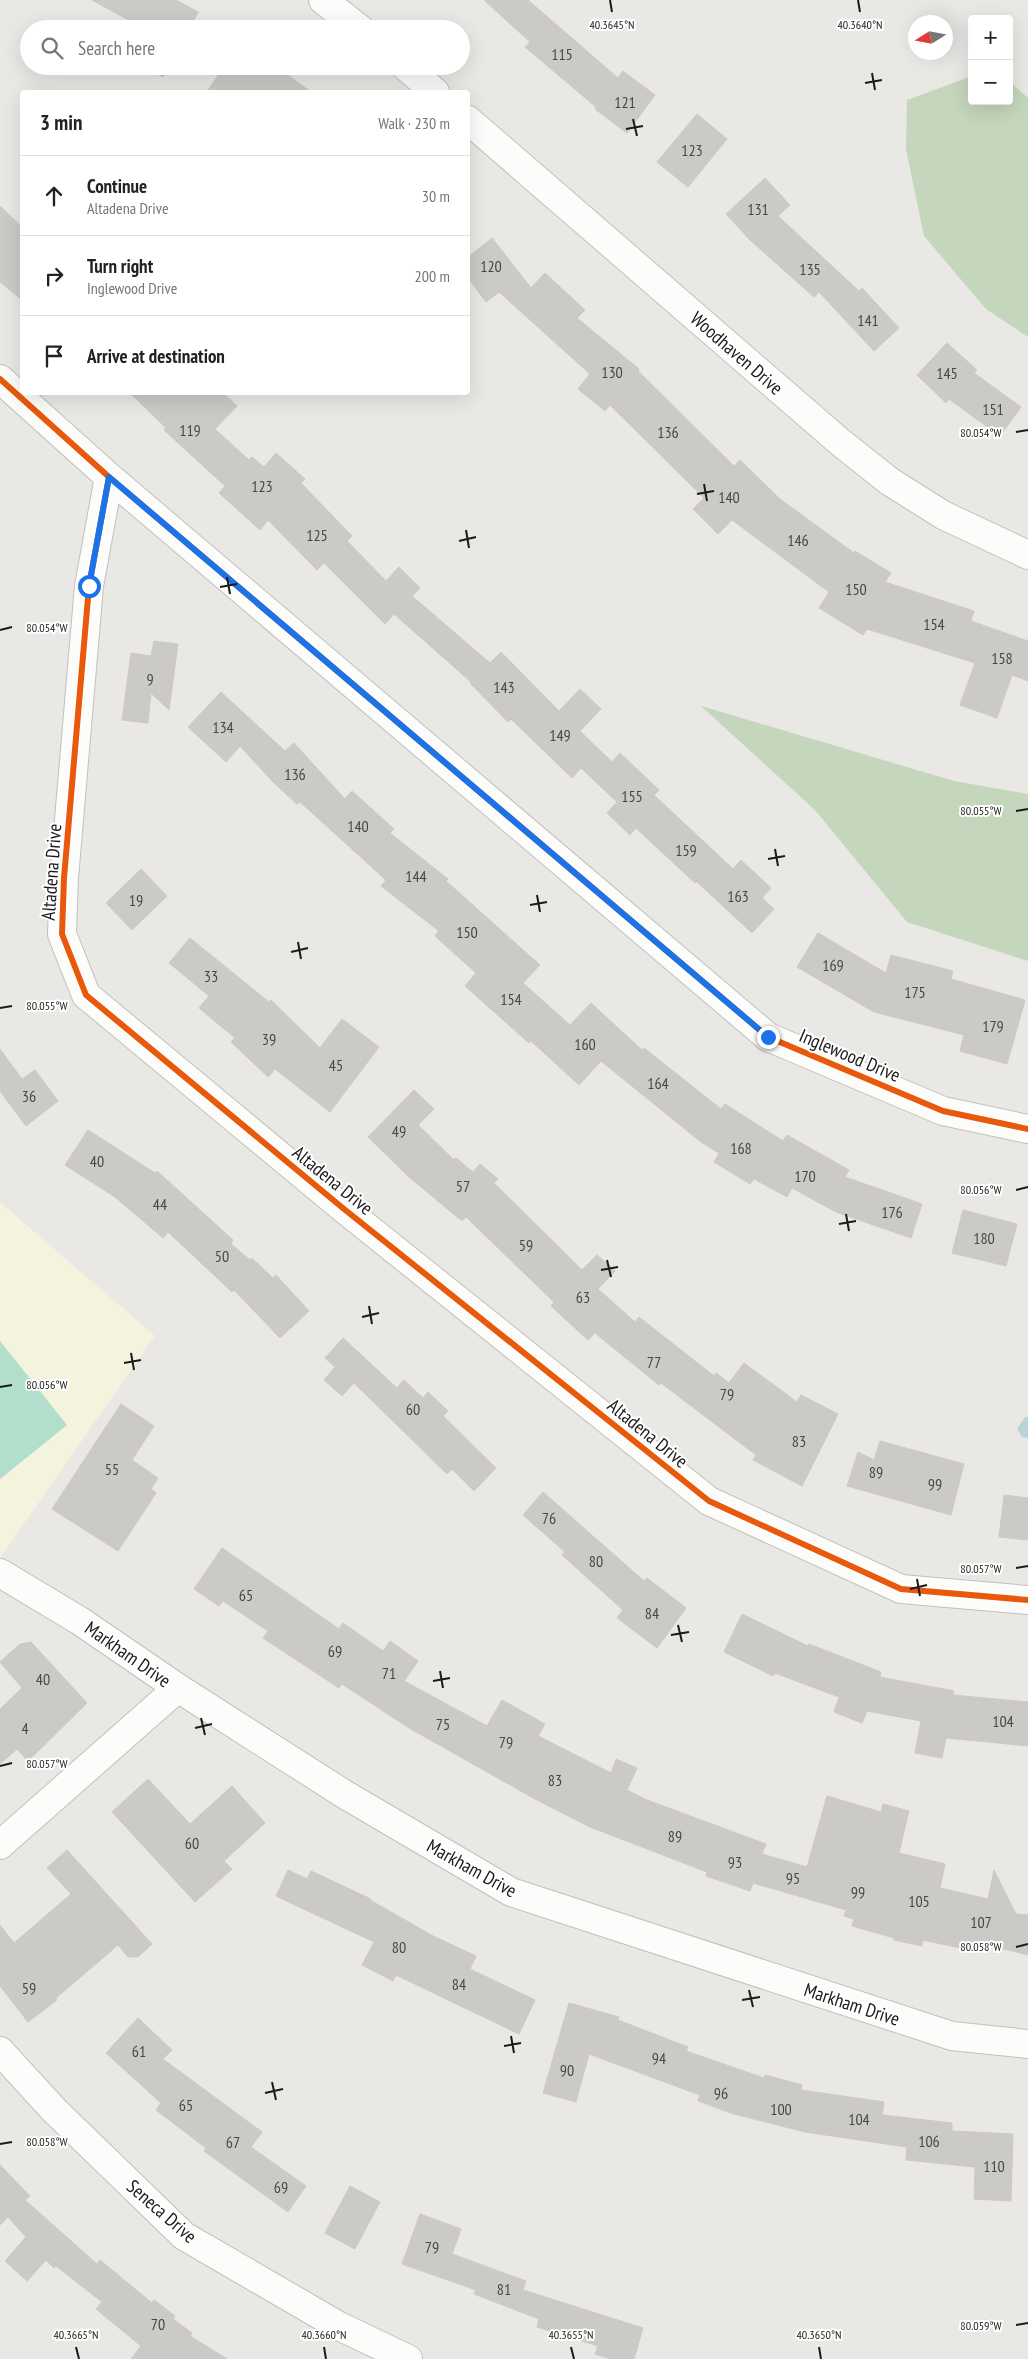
<!DOCTYPE html>
<meta charset="utf-8">
<style>
:root{--surface:#fff;--page:#f2f2f2;--text:#222;--muted:#767676;--line:#e0e0e0}
body{margin:0;font-family:"PT Sans Narrow",sans-serif;background:var(--page);color:var(--text)}
.controls{position:absolute;right:15px;top:15px;display:grid;overflow:hidden;border-radius:5px;box-shadow:0 5px 20px #0002}
.controls button{width:45px;height:45px;display:grid;place-items:center;padding:0;border:0;border-bottom:1px solid var(--line);background:var(--surface);color:var(--text);font:25px sans-serif}
.compass{position:absolute;left:908px;top:15px;width:45px;height:45px;border-radius:50%;background:var(--surface);box-shadow:0 5px 20px #0002;rotate:259deg}
.stop{position:absolute;width:15px;height:15px;margin:-11px;border:4px solid #1a73e8;border-radius:50%;background:#fff}
.stop.end{background:#1a73e8;border-color:#fff;box-shadow:0 1px 5px #0008}
.list{margin:0;padding:0;list-style:none}
h2{display:flex;justify-content:space-between;align-items:center;height:65px;margin:0;padding:0 20px;font-size:21px}
h2 small{font-size:16px;font-weight:400;color:var(--muted)}
.list li{display:grid;grid-template-columns:32px 1fr auto;gap:15px;align-items:center;box-sizing:border-box;height:80px;padding:0 20px;border-top:1px solid var(--line)}
.list b{display:block;font-size:19px;white-space:nowrap}
.list p{margin:0;font-size:16px;white-space:nowrap;color:var(--muted)}
.list em{font-size:16px;font-style:normal;color:var(--muted)}
.icon{flex:none;width:28px;height:28px;fill:none;stroke:currentColor;stroke-width:2;stroke-linecap:round;stroke-linejoin:round}
.map{position:relative;flex:none;width:1028px;height:2359px;overflow:hidden}
.search{position:absolute;background:var(--surface);box-shadow:0 5px 20px #0002;left:20px;top:20px;width:450px;height:55px;display:flex;align-items:center;gap:12px;box-sizing:border-box;padding:0 18px;border-radius:28px;color:var(--muted);font-size:19px}
.panel{position:absolute;background:var(--surface);box-shadow:0 5px 20px #0002;left:20px;top:90px;width:450px;height:305px;border-radius:5px}
.map>svg:first-child{display:block}
</style>
<div class="map">
<svg width="1028" height="2359" viewBox="0 0 1028 2359">
<rect width="100%" height="100%" fill="#e9e8e4"/>
<path fill="#f3f3de" d="M 0,1202 L 155,1336 L 0,1558 Z"/>
<path fill="#c4d6bb" d="M 972,76 L 972,101 L 1009,101 L 1009,81 L 1028,98 L 1028,337 L 986,309 L 924,236 L 906,149 L 907,100 Z
M 701,706 L 954,781 L 1028,794 L 1028,961 L 907,922 L 815,810 Z"/>
<path fill="#b2decc" d="M 0,1341 L 67,1425 L 0,1479 Z"/>
<path fill="#b9d3db" d="M 1025,1417 L 1028,1417 L 1028,1438 L 1022,1437 L 1017,1429 Z"/>
<path fill="#cccac7" stroke="#ccc9c5" d="M 92,0 L 176,0 L 198,12 L 189,29 L 140,29 L 141,27 Z
M 484,0 L 528,0 L 618,78 L 623,71 L 655,95 L 627,133 L 595,109 L 596,107 L 525,47 L 530,42 Z
M 143,66 L 169,66 L 163,77 Z
M 224,66 L 276,66 L 311,92 L 207,92 Z
M 697,114 L 727,139 L 688,187 L 657,162 Z
M 765,178 L 790,205 L 778,216 L 859,291 L 862,288 L 899,328 L 874,351 L 819,292 L 814,297 L 751,241 L 726,214 Z
M 0,206 L 22,227 L 22,300 L 0,282 Z
M 492,238 L 531,288 L 545,273 L 585,310 L 577,318 L 639,369 L 638,371 L 734,466 L 740,460 L 780,499 L 854,553 L 855,551 L 891,573 L 885,582 L 974,611 L 971,621 L 1028,641 L 1028,681 L 1012,675 L 997,718 L 960,705 L 975,663 L 867,629 L 863,635 L 819,608 L 829,592 L 732,520 L 718,534 L 693,509 L 704,498 L 610,405 L 605,411 L 578,389 L 590,374 L 499,292 L 486,302 L 468,278 L 468,257 Z
M 947,343 L 977,370 L 974,373 L 1021,407 L 1000,436 L 949,399 L 946,403 L 917,375 Z
M 129,392 L 222,392 L 237,406 L 215,429 L 249,460 L 252,457 L 264,467 L 276,453 L 305,479 L 301,483 L 352,536 L 347,541 L 386,581 L 399,567 L 420,588 L 412,596 L 490,663 L 501,652 L 559,711 L 580,689 L 601,709 L 580,731 L 612,762 L 620,753 L 659,790 L 654,795 L 733,869 L 741,860 L 771,888 L 762,898 L 774,909 L 752,933 L 696,881 L 695,883 L 636,828 L 630,835 L 607,813 L 617,802 L 581,768 L 572,778 L 511,719 L 508,722 L 470,683 L 471,682 L 394,614 L 385,624 L 324,563 L 317,570 L 268,520 L 260,530 L 219,493 L 225,486 L 164,430 L 166,428 Z
M 154,641 L 178,644 L 169,710 L 151,693 L 148,723 L 122,720 L 131,653 L 151,656 Z
M 221,692 L 285,751 L 294,743 L 345,799 L 352,791 L 394,829 L 390,833 L 448,879 L 446,881 L 540,965 L 523,983 L 570,1025 L 591,1003 L 642,1050 L 644,1048 L 721,1109 L 725,1104 L 783,1141 L 787,1135 L 849,1170 L 845,1177 L 922,1204 L 911,1238 L 836,1212 L 792,1188 L 787,1197 L 754,1179 L 750,1184 L 714,1162 L 719,1153 L 701,1142 L 601,1061 L 579,1085 L 531,1041 L 529,1043 L 465,986 L 476,973 L 435,936 L 439,931 L 381,886 L 386,880 L 300,802 L 297,804 L 273,782 L 240,746 L 226,762 L 188,727 Z
M 141,869 L 167,896 L 132,930 L 106,903 Z
M 818,933 L 886,973 L 891,955 L 953,971 L 951,979 L 1025,1000 L 1007,1064 L 960,1051 L 964,1035 L 874,1012 L 797,967 Z
M 190,938 L 269,1002 L 271,1000 L 320,1048 L 342,1019 L 379,1047 L 330,1112 L 275,1069 L 268,1077 L 231,1042 L 235,1038 L 199,1008 L 209,996 L 169,963 Z
M 0,1049 L 22,1079 L 35,1070 L 58,1101 L 26,1126 L 0,1091 Z
M 414,1090 L 434,1109 L 418,1125 L 454,1160 L 456,1158 L 473,1172 L 480,1164 L 498,1179 L 494,1183 L 582,1270 L 597,1255 L 615,1271 L 598,1289 L 635,1322 L 639,1317 L 714,1376 L 716,1373 L 729,1383 L 744,1363 L 797,1402 L 801,1395 L 838,1414 L 802,1486 L 753,1460 L 756,1455 L 661,1383 L 659,1385 L 595,1333 L 588,1340 L 551,1306 L 554,1302 L 466,1217 L 462,1221 L 409,1177 L 368,1137 Z
M 88,1130 L 155,1173 L 157,1171 L 233,1240 L 231,1244 L 250,1260 L 252,1258 L 273,1278 L 276,1275 L 309,1311 L 280,1338 L 234,1290 L 232,1292 L 168,1232 L 163,1238 L 115,1197 L 65,1165 Z
M 963,1210 L 1017,1224 L 1006,1266 L 952,1253 Z
M 343,1338 L 397,1388 L 404,1380 L 423,1398 L 428,1392 L 448,1411 L 443,1416 L 496,1468 L 474,1491 L 452,1469 L 447,1474 L 354,1383 L 342,1396 L 324,1380 L 335,1367 L 325,1358 Z
M 121,1404 L 154,1426 L 132,1460 L 158,1478 L 151,1489 L 156,1493 L 118,1551 L 52,1509 Z
M 880,1441 L 964,1464 L 951,1515 L 847,1486 L 858,1452 L 874,1460 Z
M 543,1492 L 644,1581 L 647,1578 L 686,1608 L 657,1648 L 617,1618 L 623,1610 L 562,1555 L 565,1552 L 523,1515 Z
M 1004,1495 L 1028,1498 L 1028,1540 L 999,1537 Z
M 222,1548 L 339,1629 L 343,1623 L 383,1651 L 390,1641 L 418,1661 L 404,1681 L 487,1726 L 502,1700 L 545,1724 L 538,1736 L 611,1773 L 616,1759 L 637,1768 L 627,1790 L 647,1800 L 766,1844 L 762,1854 L 807,1867 L 827,1796 L 881,1812 L 883,1804 L 909,1811 L 899,1853 L 945,1864 L 940,1888 L 988,1899 L 994,1870 L 1016,1914 L 1028,1915 L 1028,1955 L 972,1941 L 970,1950 L 923,1940 L 922,1946 L 894,1940 L 894,1938 L 852,1926 L 854,1919 L 844,1916 L 846,1910 L 753,1883 L 750,1891 L 706,1876 L 707,1872 L 590,1827 L 535,1799 L 409,1728 L 342,1684 L 339,1688 L 263,1638 L 268,1631 L 223,1601 L 219,1606 L 194,1589 Z
M 742,1614 L 808,1646 L 809,1644 L 881,1672 L 880,1677 L 954,1691 L 953,1695 L 1028,1702 L 1028,1746 L 946,1738 L 942,1758 L 915,1753 L 921,1721 L 867,1711 L 862,1723 L 834,1712 L 839,1697 L 775,1673 L 773,1676 L 724,1652 Z
M 31,1642 L 87,1703 L 28,1761 L 17,1749 L 0,1764 L 0,1709 L 22,1688 L 0,1662 L 20,1644 Z
M 148,1779 L 190,1824 L 232,1786 L 265,1823 L 224,1861 L 232,1869 L 195,1902 L 112,1812 Z
M 67,1850 L 152,1944 L 138,1957 L 128,1957 L 118,1945 L 56,1998 L 57,2000 L 28,2022 L 0,1986 L 0,1925 L 14,1943 L 71,1894 L 47,1868 Z
M 288,1870 L 307,1879 L 311,1871 L 371,1899 L 370,1900 L 433,1936 L 476,1956 L 470,1969 L 535,2000 L 519,2034 L 396,1975 L 393,1981 L 362,1965 L 374,1942 L 276,1896 Z
M 569,2003 L 619,2017 L 618,2020 L 688,2047 L 686,2051 L 764,2078 L 765,2075 L 802,2085 L 801,2090 L 884,2102 L 882,2115 L 952,2123 L 952,2131 L 1013,2134 L 1011,2201 L 974,2199 L 975,2167 L 906,2160 L 907,2147 L 805,2132 L 734,2114 L 698,2101 L 700,2095 L 589,2054 L 576,2102 L 543,2093 Z
M 138,2018 L 172,2050 L 163,2059 L 262,2132 L 251,2147 L 306,2186 L 288,2212 L 204,2151 L 206,2148 L 156,2110 L 161,2103 L 106,2053 Z
M 0,2165 L 30,2196 L 25,2200 L 97,2264 L 100,2260 L 152,2303 L 154,2300 L 175,2316 L 173,2319 L 192,2333 L 190,2336 L 227,2359 L 131,2359 L 141,2346 L 96,2309 L 102,2302 L 56,2266 L 54,2268 L 46,2260 L 27,2281 L 5,2261 L 26,2237 L 8,2217 L 0,2225 Z
M 350,2186 L 380,2202 L 355,2249 L 325,2233 Z
M 420,2214 L 461,2229 L 452,2254 L 526,2281 L 523,2290 L 643,2328 L 634,2359 L 611,2359 L 595,2354 L 598,2346 L 537,2327 L 539,2319 L 474,2294 L 476,2290 L 402,2264 Z"/>
<g fill="none" stroke-linecap="round" stroke-linejoin="round">
<defs>
<path id="minor" d="M 323,0 L 360,29
M 405,66 L 435,92
M 468,120 L 840,442 L 889,481 L 943,515 L 1028,555
M 0,379 L 109,477 L 768,1037 L 943,1111 L 1028,1129
M 109,477 L 89,586 L 64,878 L 62,934 L 86,995 L 344,1209 L 709,1501 L 901,1589 L 1028,1600
M 0,1573 L 80,1621 L 178,1688 L 344,1794 L 511,1892 L 952,2036 L 1028,2044
M 0,1845 L 178,1688
M 0,2051 L 54,2110 L 184,2236 L 339,2326 L 408,2359"/>
</defs>
<use href="#minor" stroke="#c0c0be" stroke-width="30"/>
<use href="#minor" stroke="#fcfcfb" stroke-width="28"/>
<defs>
<path id="cycleway" d="M 0,379 L 109,477 L 768,1037 L 943,1111 L 1028,1129
M 109,477 L 89,586 L 64,878 L 62,934 L 86,995 L 344,1209 L 709,1501 L 901,1589 L 1028,1600"/>
</defs>
<use href="#cycleway" stroke="#fff" stroke-width="9"/>
<use href="#cycleway" stroke="#e8590c" stroke-width="6"/>
</g>
<g fill="none" stroke-linecap="round" stroke-linejoin="round">
<path stroke="#1a73e8" stroke-width="6" d="M 89,586 L 109,477 L 768,1037"/>
</g>
<path fill="none" stroke="#1b1b1b" stroke-width="2" d="M 610,0 L 612,12M 858,0 L 860,12M 872,73 L 875,90M 865,83 L 882,80M 633,119 L 637,136M 626,129 L 643,126M 1016,432 L 1028,430M 704,484 L 707,501M 697,494 L 714,491M 466,530 L 469,548M 459,541 L 476,537M 227,577 L 230,594M 220,587 L 237,584M 0,630 L 12,627M 1016,811 L 1028,809M 775,849 L 778,866M 768,859 L 785,856M 537,895 L 540,912M 530,905 L 547,902M 298,942 L 301,959M 291,952 L 308,948M 0,1008 L 12,1006M 1016,1190 L 1028,1187M 846,1214 L 849,1231M 839,1224 L 856,1221M 607,1260 L 611,1277M 601,1270 L 618,1267M 369,1306 L 372,1324M 362,1317 L 379,1313M 131,1353 L 134,1370M 124,1363 L 141,1360M 0,1387 L 12,1385M 1016,1568 L 1028,1566M 917,1579 L 920,1596M 910,1589 L 927,1585M 678,1625 L 682,1642M 671,1635 L 689,1632M 440,1671 L 443,1688M 433,1681 L 450,1678M 201,1718 L 205,1735M 195,1728 L 212,1724M 0,1766 L 12,1763M 1016,1947 L 1028,1944M 749,1990 L 753,2007M 742,2000 L 760,1997M 511,2036 L 514,2053M 504,2046 L 521,2043M 272,2082 L 276,2100M 265,2093 L 283,2089M 0,2144 L 12,2142M 1016,2325 L 1028,2323M 76,2347 L 79,2359M 324,2347 L 326,2359M 571,2347 L 574,2359M 819,2347 L 821,2359"/>
<g text-anchor="middle" stroke-width="4" stroke-linejoin="round" paint-order="stroke">
<g font-size="16" fill="#474746">
<text x="562" y="60">115</text>
<text x="625" y="108">121</text>
<text x="692" y="156">123</text>
<text x="758" y="215">131</text>
<text x="491" y="272">120</text>
<text x="810" y="275">135</text>
<text x="868" y="326">141</text>
<text x="612" y="378">130</text>
<text x="947" y="379">145</text>
<text x="993" y="415">151</text>
<text x="190" y="436">119</text>
<text x="668" y="438">136</text>
<text x="262" y="492">123</text>
<text x="729" y="503">140</text>
<text x="317" y="541">125</text>
<text x="798" y="546">146</text>
<text x="856" y="595">150</text>
<text x="934" y="630">154</text>
<text x="1002" y="664">158</text>
<text x="150" y="685">9</text>
<text x="504" y="693">143</text>
<text x="223" y="733">134</text>
<text x="560" y="741">149</text>
<text x="295" y="780">136</text>
<text x="632" y="802">155</text>
<text x="358" y="832">140</text>
<text x="686" y="856">159</text>
<text x="416" y="882">144</text>
<text x="738" y="902">163</text>
<text x="136" y="906">19</text>
<text x="467" y="938">150</text>
<text x="833" y="971">169</text>
<text x="211" y="982">33</text>
<text x="915" y="998">175</text>
<text x="511" y="1005">154</text>
<text x="993" y="1032">179</text>
<text x="269" y="1045">39</text>
<text x="585" y="1050">160</text>
<text x="336" y="1071">45</text>
<text x="658" y="1089">164</text>
<text x="29" y="1102">36</text>
<text x="399" y="1137">49</text>
<text x="741" y="1154">168</text>
<text x="97" y="1167">40</text>
<text x="805" y="1182">170</text>
<text x="463" y="1192">57</text>
<text x="160" y="1210">44</text>
<text x="892" y="1218">176</text>
<text x="984" y="1244">180</text>
<text x="526" y="1251">59</text>
<text x="222" y="1262">50</text>
<text x="583" y="1303">63</text>
<text x="654" y="1368">77</text>
<text x="727" y="1400">79</text>
<text x="413" y="1415">60</text>
<text x="799" y="1447">83</text>
<text x="112" y="1475">55</text>
<text x="876" y="1478">89</text>
<text x="935" y="1490">99</text>
<text x="549" y="1524">76</text>
<text x="596" y="1567">80</text>
<text x="246" y="1601">65</text>
<text x="652" y="1619">84</text>
<text x="335" y="1657">69</text>
<text x="389" y="1679">71</text>
<text x="43" y="1685">40</text>
<text x="1003" y="1727">104</text>
<text x="443" y="1730">75</text>
<text x="25" y="1734">4</text>
<text x="506" y="1748">79</text>
<text x="555" y="1786">83</text>
<text x="675" y="1842">89</text>
<text x="192" y="1849">60</text>
<text x="735" y="1868">93</text>
<text x="793" y="1884">95</text>
<text x="858" y="1898">99</text>
<text x="919" y="1907">105</text>
<text x="981" y="1928">107</text>
<text x="399" y="1953">80</text>
<text x="459" y="1990">84</text>
<text x="29" y="1994">59</text>
<text x="139" y="2057">61</text>
<text x="659" y="2064">94</text>
<text x="567" y="2076">90</text>
<text x="721" y="2099">96</text>
<text x="186" y="2111">65</text>
<text x="781" y="2115">100</text>
<text x="859" y="2125">104</text>
<text x="929" y="2147">106</text>
<text x="233" y="2148">67</text>
<text x="994" y="2172">110</text>
<text x="281" y="2193">69</text>
<text x="432" y="2253">79</text>
<text x="504" y="2295">81</text>
<text x="158" y="2330">70</text>
</g>
<g font-size="19" fill="#1b1b1b" stroke="#fff">
<text transform="translate(737 353) rotate(41)" y="7">Woodhaven Drive</text>
<text transform="translate(51 872) rotate(-86)" y="7">Altadena Drive</text>
<text transform="translate(850 1055) rotate(23)" y="7">Inglewood Drive</text>
<text transform="translate(333 1180) rotate(39)" y="7">Altadena Drive</text>
<text transform="translate(648 1433) rotate(39)" y="7">Altadena Drive</text>
<text transform="translate(128 1654) rotate(35)" y="7">Markham Drive</text>
<text transform="translate(472 1868) rotate(29)" y="7">Markham Drive</text>
<text transform="translate(852 2004) rotate(18)" y="7">Markham Drive</text>
<text transform="translate(162 2211) rotate(41)" y="7">Seneca Drive</text>
</g>
</g>
<g font-size="12" text-anchor="middle" fill="#1b1b1b" stroke="#fff" stroke-width="4" stroke-linejoin="round" paint-order="stroke">
<text x="612" y="29">40.3645°N</text>
<text x="860" y="29">40.3640°N</text>
<text x="981" y="437">80.054°W</text>
<text x="47" y="632">80.054°W</text>
<text x="981" y="815">80.055°W</text>
<text x="47" y="1010">80.055°W</text>
<text x="981" y="1194">80.056°W</text>
<text x="47" y="1389">80.056°W</text>
<text x="981" y="1573">80.057°W</text>
<text x="47" y="1768">80.057°W</text>
<text x="981" y="1951">80.058°W</text>
<text x="47" y="2146">80.058°W</text>
<text x="981" y="2330">80.059°W</text>
<text x="76" y="2339">40.3665°N</text>
<text x="324" y="2339">40.3660°N</text>
<text x="571" y="2339">40.3655°N</text>
<text x="819" y="2339">40.3650°N</text>
</g>
</svg>
<div class="controls">
<button>+</button>
<button>−</button>
</div>
<svg class="compass" viewBox="-18 -18 36 36"><path d="M0-13l5 13h-10z" fill="#e53935"/><path d="M0 13l5-13h-10z" fill="#767676"/></svg>
<div class="stop" style="left:89px;top:586px"></div>
<div class="stop end" style="left:768px;top:1037px"></div>
<div class="search"><svg class="icon" aria-label="search" viewBox="0 0 24 24"><circle cx="10" cy="10" r="6"/><path d="M15 15l6 6"/></svg>Search here</div>
<section class="panel">
<h2>3 min<small>Walk · 230 m</small></h2>
<ul class="list">
<li><svg class="icon" aria-label="ahead" viewBox="0 0 24 24"><path d="M12 20V5M6 11l6-6 6 6"/></svg><div><b>Continue</b><p>Altadena Drive</p></div><em>30 m</em></li>
<li><svg class="icon" aria-label="right" viewBox="0 0 24 24"><path d="M7 20v-9h11M14 6l5 5-5 5"/></svg><div><b>Turn right</b><p>Inglewood Drive</p></div><em>200 m</em></li>
<li><svg class="icon" aria-label="arrive" viewBox="0 0 24 24"><path d="M6 21V4h12l-3 4 3 4H6"/></svg><div><b>Arrive at destination</b></div></li>
</ul>
</section>
</div>
